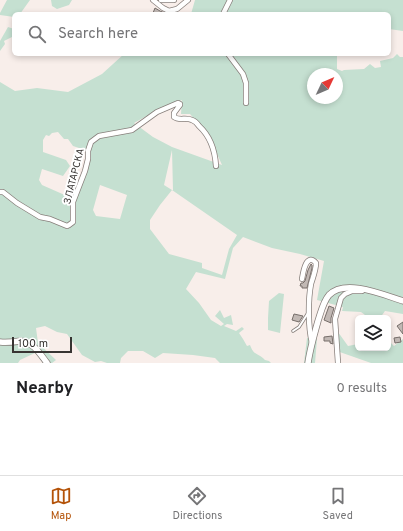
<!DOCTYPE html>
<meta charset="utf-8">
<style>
:root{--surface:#fff;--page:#f6f6f6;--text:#202124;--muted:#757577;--line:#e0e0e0;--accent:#b45309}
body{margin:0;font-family:Overpass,sans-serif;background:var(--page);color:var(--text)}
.controls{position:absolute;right:12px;bottom:12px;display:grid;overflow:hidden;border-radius:6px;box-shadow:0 2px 6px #0003}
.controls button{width:36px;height:36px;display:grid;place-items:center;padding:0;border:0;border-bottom:1px solid var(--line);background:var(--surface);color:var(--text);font:20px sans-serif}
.compass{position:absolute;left:307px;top:68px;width:36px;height:36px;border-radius:50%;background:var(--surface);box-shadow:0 2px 6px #0003;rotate:46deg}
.scale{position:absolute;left:12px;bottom:10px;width:60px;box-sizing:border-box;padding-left:4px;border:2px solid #373432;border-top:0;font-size:11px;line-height:14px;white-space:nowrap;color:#373432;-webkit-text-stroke:3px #fff;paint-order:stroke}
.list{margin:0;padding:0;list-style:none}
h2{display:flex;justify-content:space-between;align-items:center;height:52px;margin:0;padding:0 16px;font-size:17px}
h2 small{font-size:13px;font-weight:400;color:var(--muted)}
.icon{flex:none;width:22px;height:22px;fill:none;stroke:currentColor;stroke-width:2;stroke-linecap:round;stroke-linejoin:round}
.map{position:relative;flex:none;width:403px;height:363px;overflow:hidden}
.search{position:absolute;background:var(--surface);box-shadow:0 2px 6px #0003;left:12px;right:12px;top:12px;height:44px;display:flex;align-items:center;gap:10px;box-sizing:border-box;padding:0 14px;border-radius:6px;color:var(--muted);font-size:15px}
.sheet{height:112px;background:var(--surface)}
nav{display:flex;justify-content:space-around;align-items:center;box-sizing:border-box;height:56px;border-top:1px solid var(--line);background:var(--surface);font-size:11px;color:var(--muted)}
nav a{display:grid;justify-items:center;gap:2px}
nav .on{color:var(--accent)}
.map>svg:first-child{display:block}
</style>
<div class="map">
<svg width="403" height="363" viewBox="0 0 403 363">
<rect width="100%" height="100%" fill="#f8eeea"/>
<path fill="#c5e0d1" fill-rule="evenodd" d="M 7,0 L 30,0 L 20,14 L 14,14 L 14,17 L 0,15 L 0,13 Z
M 50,0 L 72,0 L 69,5 L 57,9 L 52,6 L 51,0 Z
M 195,0 L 403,0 L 403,31 L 389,29 L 389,14 L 191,14 Z
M 8,27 L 14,29 L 14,36 L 4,41 L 5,44 L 0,51 L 0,41 Z
M 124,54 L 336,54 L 337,56 L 337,69 L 342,71 L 344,70 L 364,69 L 370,64 L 375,68 L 381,67 L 380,61 L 393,58 L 397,54 L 400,57 L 403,57 L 403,314 L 385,311 L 380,318 L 369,318 L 361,312 L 342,311 L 343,307 L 317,300 L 324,261 L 300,254 L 272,248 L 243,237 L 233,248 L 225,279 L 196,272 L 186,289 L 199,303 L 211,320 L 221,326 L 224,324 L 215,316 L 220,310 L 224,318 L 231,315 L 233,325 L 227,324 L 224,326 L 236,331 L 242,327 L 244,329 L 239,333 L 243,339 L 247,346 L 250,345 C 254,356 258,353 265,360 L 269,361 L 271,363 L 220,363 L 215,358 L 193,355 L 163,353 L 155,358 L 143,351 L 128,351 L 121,358 L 120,363 L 107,363 L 101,361 L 95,362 L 82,355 L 67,334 L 57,332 L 45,326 L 36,328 L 38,343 L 56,360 L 52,363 L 43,363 L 35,353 L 20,360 L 18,363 L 0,363 L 0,82 L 15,91 L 37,88 L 68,92 L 102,74 ZM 313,74 L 337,74 L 337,98 L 313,98 ZM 182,100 L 181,114 L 190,114 L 209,136 L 222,165 L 172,147 L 153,137 L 134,123 L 152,113 ZM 58,132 L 64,139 L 68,139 L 73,146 L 91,152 L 76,189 L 71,184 L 67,196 L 42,185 L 39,180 L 42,169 L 63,176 L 70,166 L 66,160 L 43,152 L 43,140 L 46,135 L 49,136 L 52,133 ZM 172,150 L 173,190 L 172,190 L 164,185 ZM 100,185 L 127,195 L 120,219 L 96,216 L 93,210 ZM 172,190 L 237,235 L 229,249 L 222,275 L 202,268 L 202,263 L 169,254 L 150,229 L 150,220 L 160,205 Z
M 279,293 L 284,294 L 280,333 L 268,330 L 268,318 L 269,301 Z
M 338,332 L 348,346 L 358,344 L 358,348 L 388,348 L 388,340 L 394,346 L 403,339 L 403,363 L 371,363 L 334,350 Z
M 307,338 L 317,339 L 315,363 L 304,363 Z"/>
<path fill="#c1b8b4" stroke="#766e6a" d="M 155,8 L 160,11 L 167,14 L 156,14 L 153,13 Z
M 311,264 L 312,265 L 312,268 L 307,288 L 302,288 L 302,286 L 300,286 L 301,283 L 303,283 L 305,281 L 308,270 Z
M 329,306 L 334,308 L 331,318 L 331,323 L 324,320 Z
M 294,314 L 303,316 L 299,322 L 292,320 Z
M 403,322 L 403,334 L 397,326 Z
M 332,336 L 333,344 L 330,343 L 330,341 L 324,341 L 324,337 Z
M 400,337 L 401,342 L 395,343 L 394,338 Z"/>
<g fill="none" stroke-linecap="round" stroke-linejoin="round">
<defs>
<path id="service" d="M 293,331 L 299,327 L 308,313"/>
<path id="minor" d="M 153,0 L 163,8 L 169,11 L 177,9 L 188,0
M 161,0 L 174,0
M 223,14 L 230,0
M 228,54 L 243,74 L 246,83 L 246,103
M 0,192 L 3,192 L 17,203 L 40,217 L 50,219 L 67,226 L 69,225 L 73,222 L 73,202 L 85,171 L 88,159 L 88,151 L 91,142 L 99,136 L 132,130 L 157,112 L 178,103 L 180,104 L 180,105 L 174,113 L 174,117 C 179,121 186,117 192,120 C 195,121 197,123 199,126 C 210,136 215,150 216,166
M 302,279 C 303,273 306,252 316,263 C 316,270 313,277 311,284 C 308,300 308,327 312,343
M 338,363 L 335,319 L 341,298 L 345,294 L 352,291 L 362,291"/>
<path id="tertiary" d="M 0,342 C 7,343 13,342 20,341 C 33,341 40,354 47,363
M 308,363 C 310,349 314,335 318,321 C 321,312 323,302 329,295 C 345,278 384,295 403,301"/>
</defs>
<use href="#service" stroke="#877f7b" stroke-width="3.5"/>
<use href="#minor" stroke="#877f7b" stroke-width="6"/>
<use href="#tertiary" stroke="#877f7b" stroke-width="7"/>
<use href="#service" stroke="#fff" stroke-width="2"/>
<use href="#minor" stroke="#fff" stroke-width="4.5"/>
<use href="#tertiary" stroke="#fff" stroke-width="5.5"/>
</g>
<g text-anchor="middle" stroke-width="4" stroke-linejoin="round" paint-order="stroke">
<g font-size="10" fill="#373432" stroke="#fff">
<text transform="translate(73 176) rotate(-76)" y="4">ЗЛАТАРСКА</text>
</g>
</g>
</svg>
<div class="controls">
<button><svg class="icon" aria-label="layers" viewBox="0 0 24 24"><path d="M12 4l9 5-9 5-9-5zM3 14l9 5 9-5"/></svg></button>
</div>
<svg class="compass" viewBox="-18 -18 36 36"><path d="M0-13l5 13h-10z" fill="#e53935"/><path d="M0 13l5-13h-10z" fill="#757577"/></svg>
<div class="scale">100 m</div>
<div class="search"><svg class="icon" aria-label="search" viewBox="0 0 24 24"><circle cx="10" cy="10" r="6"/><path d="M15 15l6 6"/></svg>Search here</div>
</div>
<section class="sheet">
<h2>Nearby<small>0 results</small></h2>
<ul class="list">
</ul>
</section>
<nav>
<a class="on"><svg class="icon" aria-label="map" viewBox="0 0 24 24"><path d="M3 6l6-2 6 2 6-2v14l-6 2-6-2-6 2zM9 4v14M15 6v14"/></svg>Map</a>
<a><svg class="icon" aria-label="directions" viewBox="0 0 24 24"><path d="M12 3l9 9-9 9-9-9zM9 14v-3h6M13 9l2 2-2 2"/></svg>Directions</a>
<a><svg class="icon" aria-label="saved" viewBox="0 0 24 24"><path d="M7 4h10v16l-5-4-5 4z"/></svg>Saved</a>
</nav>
